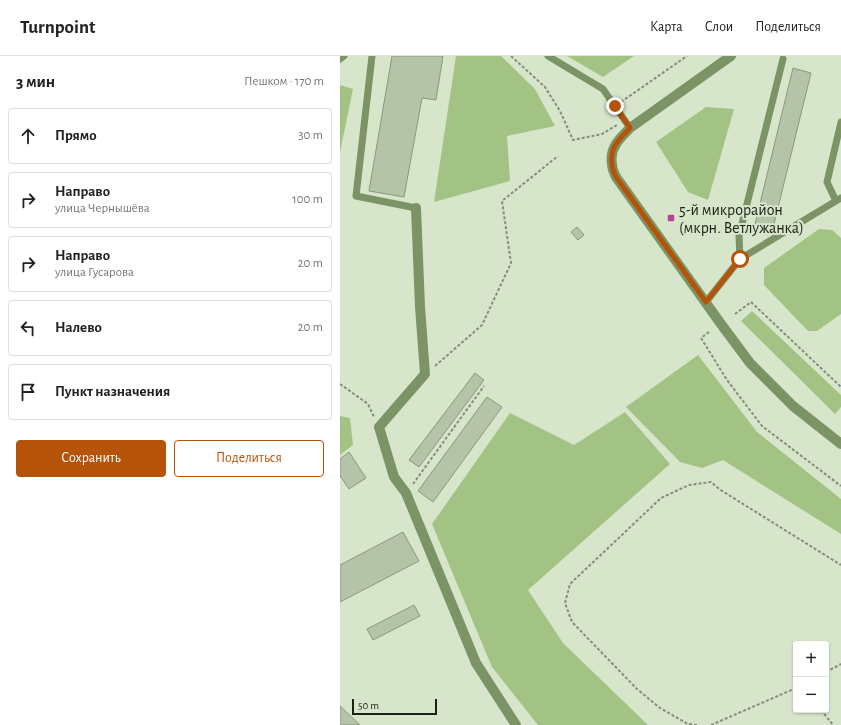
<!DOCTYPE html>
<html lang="ru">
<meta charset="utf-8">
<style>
:root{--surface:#fff;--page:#f2f2f2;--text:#222;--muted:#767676;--line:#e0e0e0;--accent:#b45309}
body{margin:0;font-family:"Alegreya Sans",sans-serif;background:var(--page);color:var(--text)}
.controls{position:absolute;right:12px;bottom:12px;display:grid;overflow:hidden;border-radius:4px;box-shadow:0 1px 3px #0004}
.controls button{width:36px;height:36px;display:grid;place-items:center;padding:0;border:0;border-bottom:1px solid var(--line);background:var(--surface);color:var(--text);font:20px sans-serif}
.scale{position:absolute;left:12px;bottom:10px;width:85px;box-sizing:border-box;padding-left:4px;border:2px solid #1b2117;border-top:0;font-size:11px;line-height:14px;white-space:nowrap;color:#1b2117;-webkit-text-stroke:3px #d7e6ca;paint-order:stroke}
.stop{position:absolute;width:12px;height:12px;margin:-9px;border:3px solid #b45309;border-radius:50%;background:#fff}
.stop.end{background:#b45309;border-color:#fff;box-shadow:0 1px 4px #0008}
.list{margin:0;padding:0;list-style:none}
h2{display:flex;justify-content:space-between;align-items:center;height:52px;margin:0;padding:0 16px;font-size:17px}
h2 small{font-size:13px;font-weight:400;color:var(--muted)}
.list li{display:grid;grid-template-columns:26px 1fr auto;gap:12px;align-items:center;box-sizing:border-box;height:56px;margin:0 8px 8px;padding:0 8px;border:1px solid var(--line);border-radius:4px}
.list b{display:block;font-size:15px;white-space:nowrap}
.list p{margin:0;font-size:13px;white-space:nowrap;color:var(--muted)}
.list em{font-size:13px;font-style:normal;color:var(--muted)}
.actions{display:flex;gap:8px;padding:12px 16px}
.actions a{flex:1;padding:9px 0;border:1px solid var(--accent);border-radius:4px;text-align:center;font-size:14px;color:var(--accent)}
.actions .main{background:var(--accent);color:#fff}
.icon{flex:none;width:22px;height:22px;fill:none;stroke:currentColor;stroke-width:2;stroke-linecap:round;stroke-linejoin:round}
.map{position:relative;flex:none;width:501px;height:669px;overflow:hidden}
header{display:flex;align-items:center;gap:24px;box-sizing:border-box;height:56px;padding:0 20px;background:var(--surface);border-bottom:1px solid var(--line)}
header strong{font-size:19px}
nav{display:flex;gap:22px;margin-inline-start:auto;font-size:14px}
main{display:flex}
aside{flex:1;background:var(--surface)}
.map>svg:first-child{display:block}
</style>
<header>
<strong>Turnpoint</strong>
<nav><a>Карта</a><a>Слои</a><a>Поделиться</a></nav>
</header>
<main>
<aside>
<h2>3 мин<small>Пешком · 170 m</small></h2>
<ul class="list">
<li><svg class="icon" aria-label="ahead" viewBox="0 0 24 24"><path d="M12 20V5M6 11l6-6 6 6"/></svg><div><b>Прямо</b></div><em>30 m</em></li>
<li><svg class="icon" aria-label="right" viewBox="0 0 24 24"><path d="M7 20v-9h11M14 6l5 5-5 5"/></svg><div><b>Направо</b><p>улица Чернышёва</p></div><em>100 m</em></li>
<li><svg class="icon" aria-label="right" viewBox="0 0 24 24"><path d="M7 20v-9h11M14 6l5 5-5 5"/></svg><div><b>Направо</b><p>улица Гусарова</p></div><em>20 m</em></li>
<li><svg class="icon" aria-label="left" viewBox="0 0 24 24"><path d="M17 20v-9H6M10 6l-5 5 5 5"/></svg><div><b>Налево</b></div><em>20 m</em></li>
<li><svg class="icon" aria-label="arrive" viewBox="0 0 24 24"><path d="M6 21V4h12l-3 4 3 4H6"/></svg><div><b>Пункт назначения</b></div></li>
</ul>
<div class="actions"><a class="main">Сохранить</a><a>Поделиться</a></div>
</aside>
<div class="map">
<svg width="501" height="669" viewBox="0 0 501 669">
<rect width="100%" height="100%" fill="#d7e6ca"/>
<path fill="#a2c383" d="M 116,0 L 161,0 L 195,33 L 215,70 L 167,80 L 170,125 L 94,146 Z
M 227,0 L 294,0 L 263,21 Z
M 0,29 L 13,33 L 0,96 Z
M 366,51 L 394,53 L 368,144 L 348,136 L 316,86 Z
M 479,173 L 492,174 L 501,182 L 501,258 L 477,275 L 468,275 L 424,229 L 424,212 Z
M 412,255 L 501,339 L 501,351 L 495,358 L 401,265 Z
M 358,299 L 417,376 L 501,443 L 501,478 L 383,404 L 362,412 L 340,406 L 286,351 Z
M 285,356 L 330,408 L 188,534 L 223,587 L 308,669 L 198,669 L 152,611 L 92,468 L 170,357 L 234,389 Z
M 0,360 L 10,362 L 13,389 L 0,399 Z"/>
<path fill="#b5c3a8" stroke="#8a987e" d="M 52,0 L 103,0 L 96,44 L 82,42 L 64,141 L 29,135 Z
M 453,12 L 471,17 L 433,172 L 415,168 Z
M 237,171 L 244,179 L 238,184 L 231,176 Z
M 135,317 L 144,324 L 79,411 L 69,404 Z
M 147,341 L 162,351 L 93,446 L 78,435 Z
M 9,396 L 26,422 L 9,433 L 0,420 L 0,403 Z
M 63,476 L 79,505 L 0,546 L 0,509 Z
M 74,549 L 80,560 L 33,584 L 27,573 Z
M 0,650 L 20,669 L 0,669 Z"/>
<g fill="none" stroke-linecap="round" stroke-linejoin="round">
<path stroke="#848f7b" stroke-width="2" stroke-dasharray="3 2" stroke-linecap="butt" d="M 171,0 L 205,31 L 220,55 L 233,84 L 262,78 L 277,69
M 281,46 L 347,0
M 395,258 L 411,246 L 501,331
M 369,276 L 361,282 L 387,324 L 422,370 L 501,430
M 95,310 L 142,269 L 171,207 L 162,145 L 218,100
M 0,328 L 28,348 L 34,361
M 73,428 L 144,330
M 486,616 L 501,608
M 481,654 L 493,669
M 357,669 L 348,668 L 320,652 L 297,633 L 232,566 L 225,547 L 230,528 L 321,442 L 349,429 L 371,426 L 379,433 L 501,509
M 371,669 L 456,632"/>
<path stroke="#7c9465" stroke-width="7" d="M 32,0 L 16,140 L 76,152
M 208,0 L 263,33 L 290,72
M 0,3 L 4,0
M 496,145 L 487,126 L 501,66
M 400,203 L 501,142
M 366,246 L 400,203 L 399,180 L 443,3"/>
<path stroke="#7c9465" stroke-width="10" d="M 76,152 L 80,251 L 85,318 L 39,371 L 54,421 L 66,437 L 136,607 L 176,669"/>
<path stroke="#7c9465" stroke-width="10" d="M 391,0 L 290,72 C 280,82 269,92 272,108 C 272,113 274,117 276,121 L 381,268 L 410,307 L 453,350 L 501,388"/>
</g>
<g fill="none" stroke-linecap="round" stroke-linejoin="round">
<path stroke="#b45309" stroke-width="5" d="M 275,50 L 290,72 C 280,82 269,92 272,108 C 272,113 274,117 276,121 L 366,246 L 400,203"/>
</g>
<rect fill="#b94297" stroke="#d7e6ca" stroke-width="1.5" x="327" y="158" width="8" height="8" rx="2"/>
<g text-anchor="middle" stroke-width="4" stroke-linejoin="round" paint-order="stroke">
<g font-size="16" fill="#1b2117" stroke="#d7e6ca" text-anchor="start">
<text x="339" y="159">5-й микрорайон<tspan x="339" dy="18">(мкрн. Ветлужанка)</tspan></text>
</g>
</g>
</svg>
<div class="controls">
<button>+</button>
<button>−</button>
</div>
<div class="scale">50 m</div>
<div class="stop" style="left:400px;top:203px"></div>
<div class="stop end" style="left:275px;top:50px"></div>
</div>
</main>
